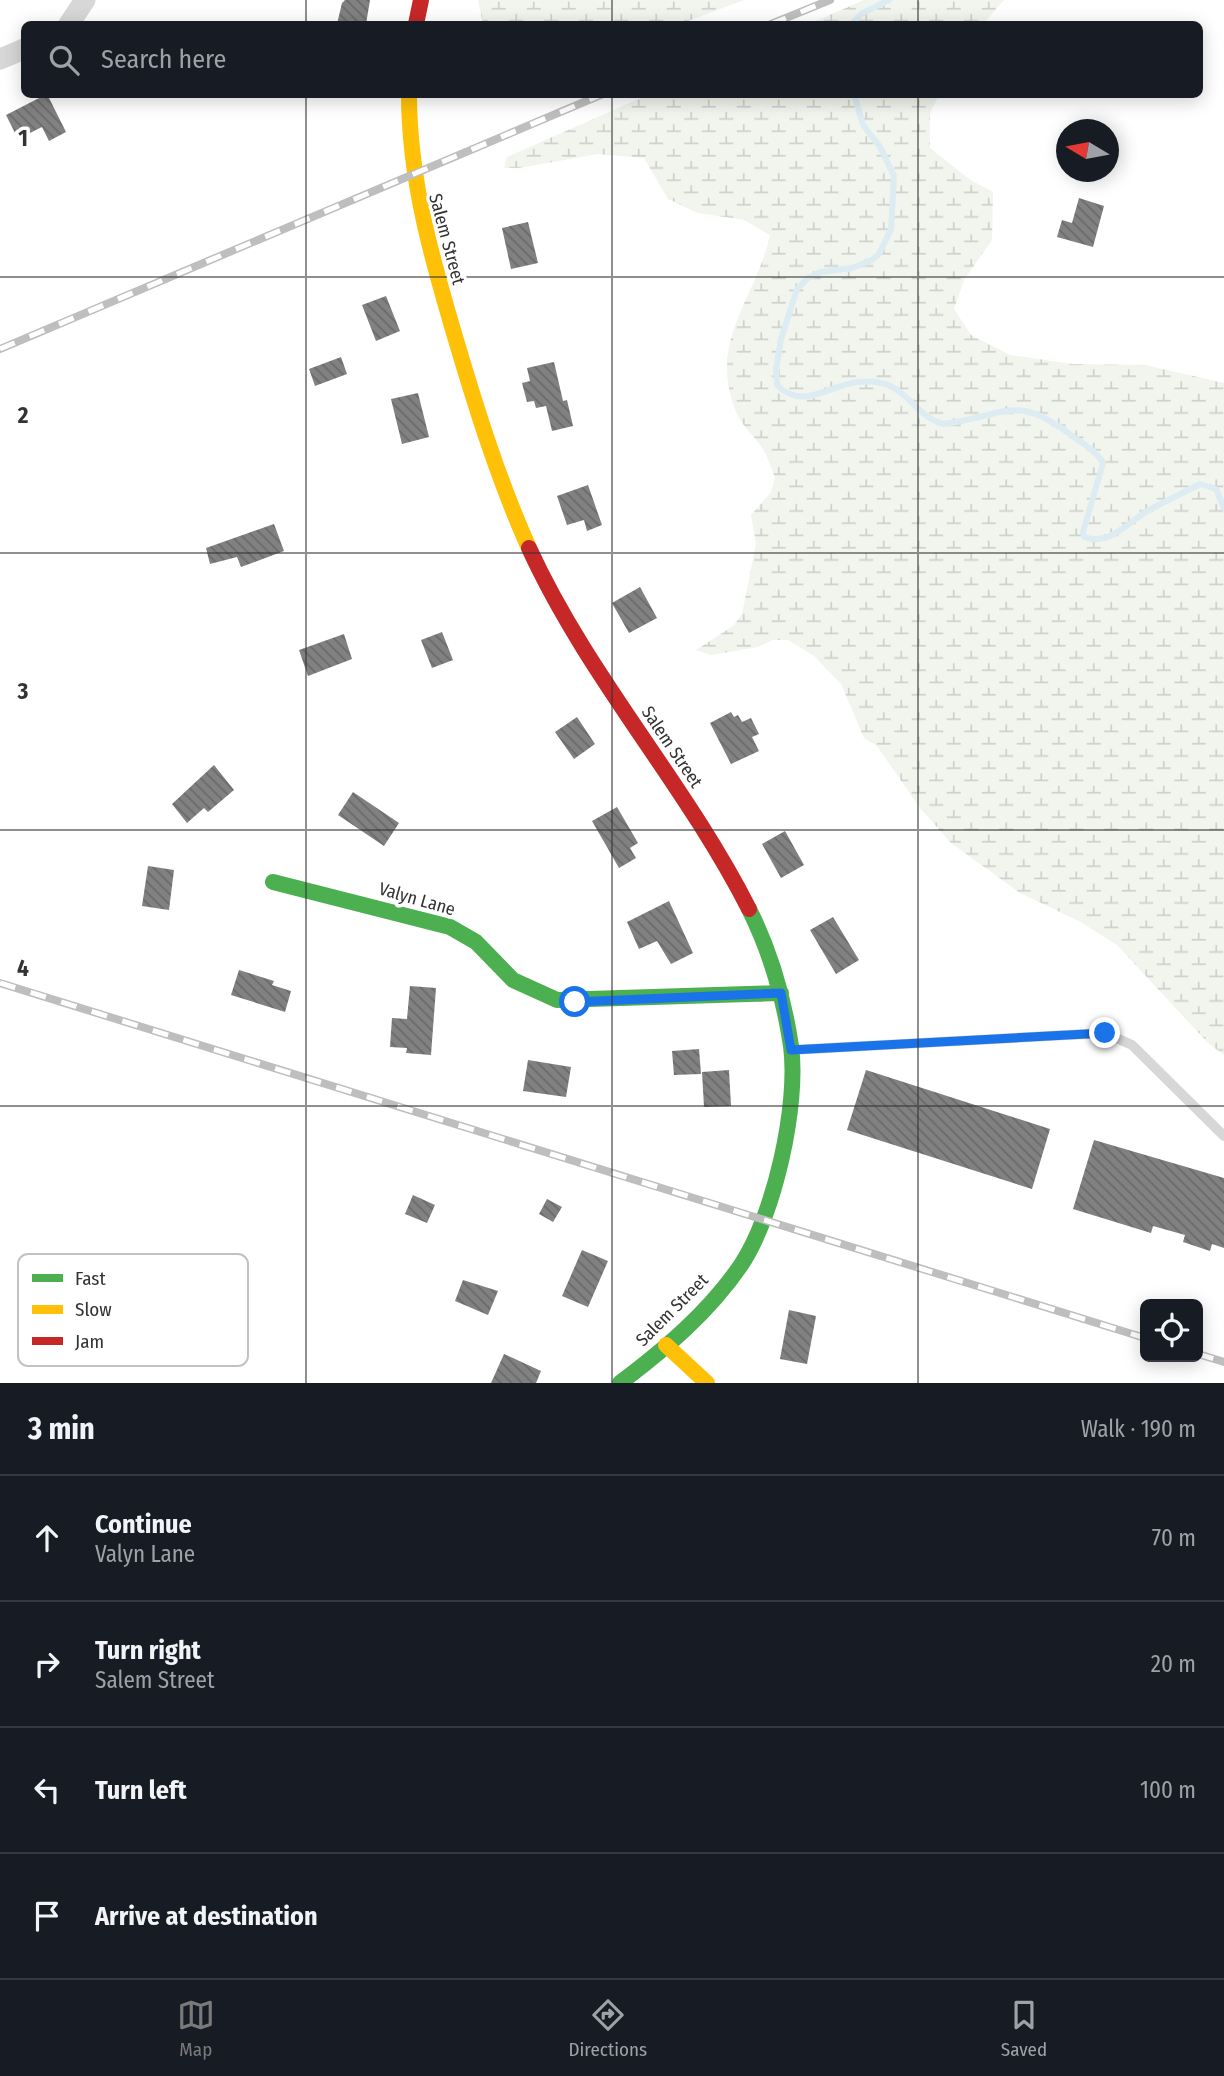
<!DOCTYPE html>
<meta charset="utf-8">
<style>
:root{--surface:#171b24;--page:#242831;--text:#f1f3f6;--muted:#9ea1a6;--line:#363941;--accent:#7a7a7a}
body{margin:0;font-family:"Fira Sans Condensed",sans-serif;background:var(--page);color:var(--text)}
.controls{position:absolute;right:21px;bottom:21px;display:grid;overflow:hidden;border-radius:10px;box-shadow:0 4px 18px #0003}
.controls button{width:63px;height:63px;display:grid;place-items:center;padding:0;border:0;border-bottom:2px solid var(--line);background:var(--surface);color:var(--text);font:35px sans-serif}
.compass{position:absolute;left:1056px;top:119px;width:63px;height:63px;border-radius:50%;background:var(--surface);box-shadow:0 4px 18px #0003;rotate:280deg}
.stop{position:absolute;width:21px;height:21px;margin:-16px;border:5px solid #1a73e8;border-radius:50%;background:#fff}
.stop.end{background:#1a73e8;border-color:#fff;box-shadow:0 2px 7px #0008}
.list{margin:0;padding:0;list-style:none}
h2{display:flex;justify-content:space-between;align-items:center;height:91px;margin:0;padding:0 28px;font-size:30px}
h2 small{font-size:23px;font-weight:400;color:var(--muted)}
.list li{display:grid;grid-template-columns:46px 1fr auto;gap:21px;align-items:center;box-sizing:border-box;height:126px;padding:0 28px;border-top:2px solid var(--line)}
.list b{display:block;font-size:26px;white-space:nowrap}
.list p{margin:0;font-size:23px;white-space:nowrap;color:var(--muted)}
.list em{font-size:23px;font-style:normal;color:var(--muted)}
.icon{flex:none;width:38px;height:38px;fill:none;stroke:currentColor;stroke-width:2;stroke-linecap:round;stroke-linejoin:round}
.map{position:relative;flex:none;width:1224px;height:1383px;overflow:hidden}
.search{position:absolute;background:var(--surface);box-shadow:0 4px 18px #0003;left:21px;right:21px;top:21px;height:77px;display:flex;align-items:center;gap:18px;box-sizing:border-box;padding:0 24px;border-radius:10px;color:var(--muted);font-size:26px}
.sheet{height:595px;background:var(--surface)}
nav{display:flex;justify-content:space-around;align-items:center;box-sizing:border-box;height:98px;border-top:2px solid var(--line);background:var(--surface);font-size:19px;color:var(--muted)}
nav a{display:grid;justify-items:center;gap:4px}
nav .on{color:var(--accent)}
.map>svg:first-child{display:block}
</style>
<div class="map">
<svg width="1224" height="1383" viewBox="0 0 1224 1383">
<defs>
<pattern id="wetland-marsh" width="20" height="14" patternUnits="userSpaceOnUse" patternTransform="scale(1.75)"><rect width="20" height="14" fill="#f1f5ed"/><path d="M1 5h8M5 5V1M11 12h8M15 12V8" fill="none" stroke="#cfd2cc"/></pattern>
<pattern id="building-back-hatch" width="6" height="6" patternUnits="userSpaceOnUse" patternTransform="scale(1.75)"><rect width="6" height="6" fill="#818181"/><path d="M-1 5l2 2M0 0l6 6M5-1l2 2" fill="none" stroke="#6a6a6a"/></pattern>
</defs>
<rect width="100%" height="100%" fill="#fff"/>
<path fill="url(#wetland-marsh)" d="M 478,0 L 744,0 L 680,24 L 483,24 Z
M 864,0 L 1004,0 L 983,24 L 809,24 Z
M 650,94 L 939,95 L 930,113 L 930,148 L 969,179 L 993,192 L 992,240 L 964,280 L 954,309 L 971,335 L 1010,355 L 1073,364 L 1145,365 L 1224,383 L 1224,1055 L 1208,1043 L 1117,945 L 1079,921 L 1020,893 L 951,843 L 920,808 L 877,746 L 864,738 L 841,684 L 814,656 L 788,640 L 773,640 L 758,647 L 711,655 L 696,650 L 733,626 L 742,614 L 756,544 L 751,515 L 771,492 L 775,478 C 772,469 768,458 763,449 C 755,437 743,427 737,414 C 706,341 756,300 770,235 L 744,220 L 698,213 L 668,199 L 644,158 L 598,154 L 519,168 L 504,168 L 507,157 Z"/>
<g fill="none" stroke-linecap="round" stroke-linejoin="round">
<path stroke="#ddebf3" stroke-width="6" d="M 852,24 L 861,14 L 889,0
M 854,94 L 863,125 L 880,147 L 894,176 L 891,229 L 879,254 L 872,260 L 852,268 L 821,272 L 808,278 L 797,289 L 781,339 L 776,369 L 777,385 C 803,411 829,385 858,382 C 907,376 909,414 943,424 C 1007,416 1015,391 1075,438 C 1085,445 1097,452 1103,463 L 1083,532 L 1084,537 C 1110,547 1129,521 1149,510 C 1166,501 1183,493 1200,484 L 1216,489 L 1224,508"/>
</g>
<path fill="url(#building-back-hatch)" d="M 345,0 L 370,0 L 366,24 L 337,24 L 342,3 Z
M 47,94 L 66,132 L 49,141 L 42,127 L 18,139 L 6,115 Z
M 1079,198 L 1104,206 L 1093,247 L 1057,237 L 1062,220 L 1072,223 Z
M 528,222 L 538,263 L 511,269 L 502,228 Z
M 386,296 L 400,331 L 376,341 L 362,305 Z
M 341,357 L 347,374 L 315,386 L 309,369 Z
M 554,362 L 563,401 L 567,400 L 573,426 L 552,431 L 546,406 L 536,408 L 534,401 L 527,402 L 522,383 L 530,381 L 527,368 Z
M 418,393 L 429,437 L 402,444 L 391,399 Z
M 588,485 L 602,525 L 587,531 L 584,520 L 567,525 L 557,496 Z
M 274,524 L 284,551 L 241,567 L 237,557 L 210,564 L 206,548 Z
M 640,587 L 657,618 L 629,633 L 612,603 Z
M 442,632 L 453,660 L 432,668 L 421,640 Z
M 344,634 L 352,659 L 308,676 L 299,650 Z
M 731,712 L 734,717 L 738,715 L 742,722 L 751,718 L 759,734 L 752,737 L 759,751 L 731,764 L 710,723 Z
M 577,717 L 595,744 L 574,759 L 555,732 Z
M 214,765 L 234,790 L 208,812 L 204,808 L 187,823 L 172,804 Z
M 353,792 L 399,823 L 384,846 L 338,815 Z
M 617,807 L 638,843 L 630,848 L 636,858 L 619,868 L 592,821 Z
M 785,831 L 804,865 L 781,878 L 762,844 Z
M 148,866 L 174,870 L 169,910 L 142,906 Z
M 669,901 L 693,953 L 671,964 L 657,941 L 639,949 L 627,922 Z
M 833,917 L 859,960 L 836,974 L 810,930 Z
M 239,970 L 274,981 L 272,985 L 291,991 L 285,1012 L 231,995 Z
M 410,986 L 436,988 L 431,1055 L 406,1053 L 407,1048 L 390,1047 L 392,1018 L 407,1019 Z
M 699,1049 L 701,1074 L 674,1075 L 672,1051 Z
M 528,1060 L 571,1067 L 566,1097 L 523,1091 Z
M 729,1070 L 731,1106 L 704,1107 L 702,1072 Z
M 866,1070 L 1050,1129 L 1032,1189 L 847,1130 Z
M 1094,1140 L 1224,1178 L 1224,1248 L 1212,1244 L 1210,1251 L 1183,1242 L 1185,1235 L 1153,1226 L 1151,1233 L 1073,1209 Z
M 413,1195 L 435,1205 L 427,1223 L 405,1214 Z
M 547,1199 L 562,1207 L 553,1222 L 539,1214 Z
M 582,1250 L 608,1261 L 588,1307 L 562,1296 Z
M 463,1280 L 498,1291 L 488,1315 L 455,1301 Z
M 789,1310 L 816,1316 L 807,1364 L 780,1359 Z
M 504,1354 L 541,1371 L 536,1383 L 491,1383 Z"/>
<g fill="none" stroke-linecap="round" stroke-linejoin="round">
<path stroke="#d7d7d7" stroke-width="10" d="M 791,1050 L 1105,1033 L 1132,1045 L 1224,1136"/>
<path stroke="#d7d7d7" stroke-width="21" d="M 69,24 L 85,0
M 0,59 L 24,49"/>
<path stroke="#4caf50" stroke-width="16" d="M 273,882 L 450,927 L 476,942 L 513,980 L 557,1000 L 781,993
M 620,1383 C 665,1349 709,1312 741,1265 C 774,1216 799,1105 791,1046 C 784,999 770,951 749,909"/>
<path stroke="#ffc107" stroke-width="16" d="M 409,94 C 409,180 432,259 456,340 C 477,411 499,481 529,548
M 666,1345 L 707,1383"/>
<path stroke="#c62828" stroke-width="16" d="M 416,24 L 421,0
M 529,548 C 588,677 685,783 749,909"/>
<defs>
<path id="rail" d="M 771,24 L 830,0
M 0,349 L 603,94
M 0,983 L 1145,1338
M 1198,1354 L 1224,1362"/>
</defs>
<use href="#rail" stroke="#bebebe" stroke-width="8"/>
<use href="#rail" stroke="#fff" stroke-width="5" stroke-dasharray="16" stroke-linecap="butt"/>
</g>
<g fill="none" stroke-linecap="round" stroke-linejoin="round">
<path stroke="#1a73e8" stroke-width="9" d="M 575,1002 L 781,993 L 791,1050 L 1105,1033"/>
</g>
<path fill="none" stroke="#333" stroke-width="2" stroke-opacity="0.55" d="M 306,0 L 306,24M 612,0 L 612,24M 918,0 L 918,24M 306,94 L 306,1383M 612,94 L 612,1383M 918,94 L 918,1383M 0,277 L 1224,277M 0,553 L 1224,553M 0,830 L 1224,830M 0,1106 L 1224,1106"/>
<g text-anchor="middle" stroke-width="7" stroke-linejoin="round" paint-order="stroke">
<g font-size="18" fill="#333" stroke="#fff">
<text transform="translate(447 239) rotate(75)" y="6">Salem Street</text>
<text transform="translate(672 747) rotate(56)" y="6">Salem Street</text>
<text transform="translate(417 899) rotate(16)" y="6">Valyn Lane</text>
<text transform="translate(672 1310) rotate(-45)" y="6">Salem Street</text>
</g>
</g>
<rect x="18" y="1254" width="230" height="112" rx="10" fill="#fff" stroke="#c2c2c2" stroke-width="2"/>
<rect x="32" y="1274" width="31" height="8" fill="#4caf50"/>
<rect x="32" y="1305" width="31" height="9" fill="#ffc107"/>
<rect x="32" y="1337" width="31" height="8" fill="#c62828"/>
<g font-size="19" fill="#333">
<text x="75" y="1285">Fast</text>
<text x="75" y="1316">Slow</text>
<text x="75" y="1348">Jam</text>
</g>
<g font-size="23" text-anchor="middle" font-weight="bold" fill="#333" stroke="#fff" stroke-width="7" stroke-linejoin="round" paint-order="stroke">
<text x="23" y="146">1</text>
<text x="23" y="423">2</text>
<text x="23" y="699">3</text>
<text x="23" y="976">4</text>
</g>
</svg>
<div class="controls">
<button><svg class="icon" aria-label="locate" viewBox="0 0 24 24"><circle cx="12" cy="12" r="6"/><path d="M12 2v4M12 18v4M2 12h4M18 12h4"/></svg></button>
</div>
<svg class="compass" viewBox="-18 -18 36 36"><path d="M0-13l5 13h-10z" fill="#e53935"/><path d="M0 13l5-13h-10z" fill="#9ea1a6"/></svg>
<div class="stop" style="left:575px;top:1002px"></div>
<div class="stop end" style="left:1105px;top:1033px"></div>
<div class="search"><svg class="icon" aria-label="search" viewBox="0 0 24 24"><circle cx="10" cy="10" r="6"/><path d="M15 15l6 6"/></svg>Search here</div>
</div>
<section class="sheet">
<h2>3 min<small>Walk · 190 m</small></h2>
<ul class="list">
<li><svg class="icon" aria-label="ahead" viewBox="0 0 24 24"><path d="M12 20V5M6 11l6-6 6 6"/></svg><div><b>Continue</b><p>Valyn Lane</p></div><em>70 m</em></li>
<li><svg class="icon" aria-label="right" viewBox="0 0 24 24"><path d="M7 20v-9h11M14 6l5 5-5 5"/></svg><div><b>Turn right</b><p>Salem Street</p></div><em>20 m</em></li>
<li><svg class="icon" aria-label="left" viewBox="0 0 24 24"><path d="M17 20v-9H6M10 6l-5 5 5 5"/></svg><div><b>Turn left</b></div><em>100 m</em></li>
<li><svg class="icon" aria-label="arrive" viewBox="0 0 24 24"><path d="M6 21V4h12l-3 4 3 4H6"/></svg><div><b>Arrive at destination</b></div></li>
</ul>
</section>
<nav>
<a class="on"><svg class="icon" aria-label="map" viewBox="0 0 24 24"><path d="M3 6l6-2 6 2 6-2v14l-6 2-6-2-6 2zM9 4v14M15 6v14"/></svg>Map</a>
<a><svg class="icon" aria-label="directions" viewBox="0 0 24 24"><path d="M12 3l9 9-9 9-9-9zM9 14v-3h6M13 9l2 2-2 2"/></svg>Directions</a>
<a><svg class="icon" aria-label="saved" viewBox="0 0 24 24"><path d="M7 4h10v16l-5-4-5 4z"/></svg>Saved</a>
</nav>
